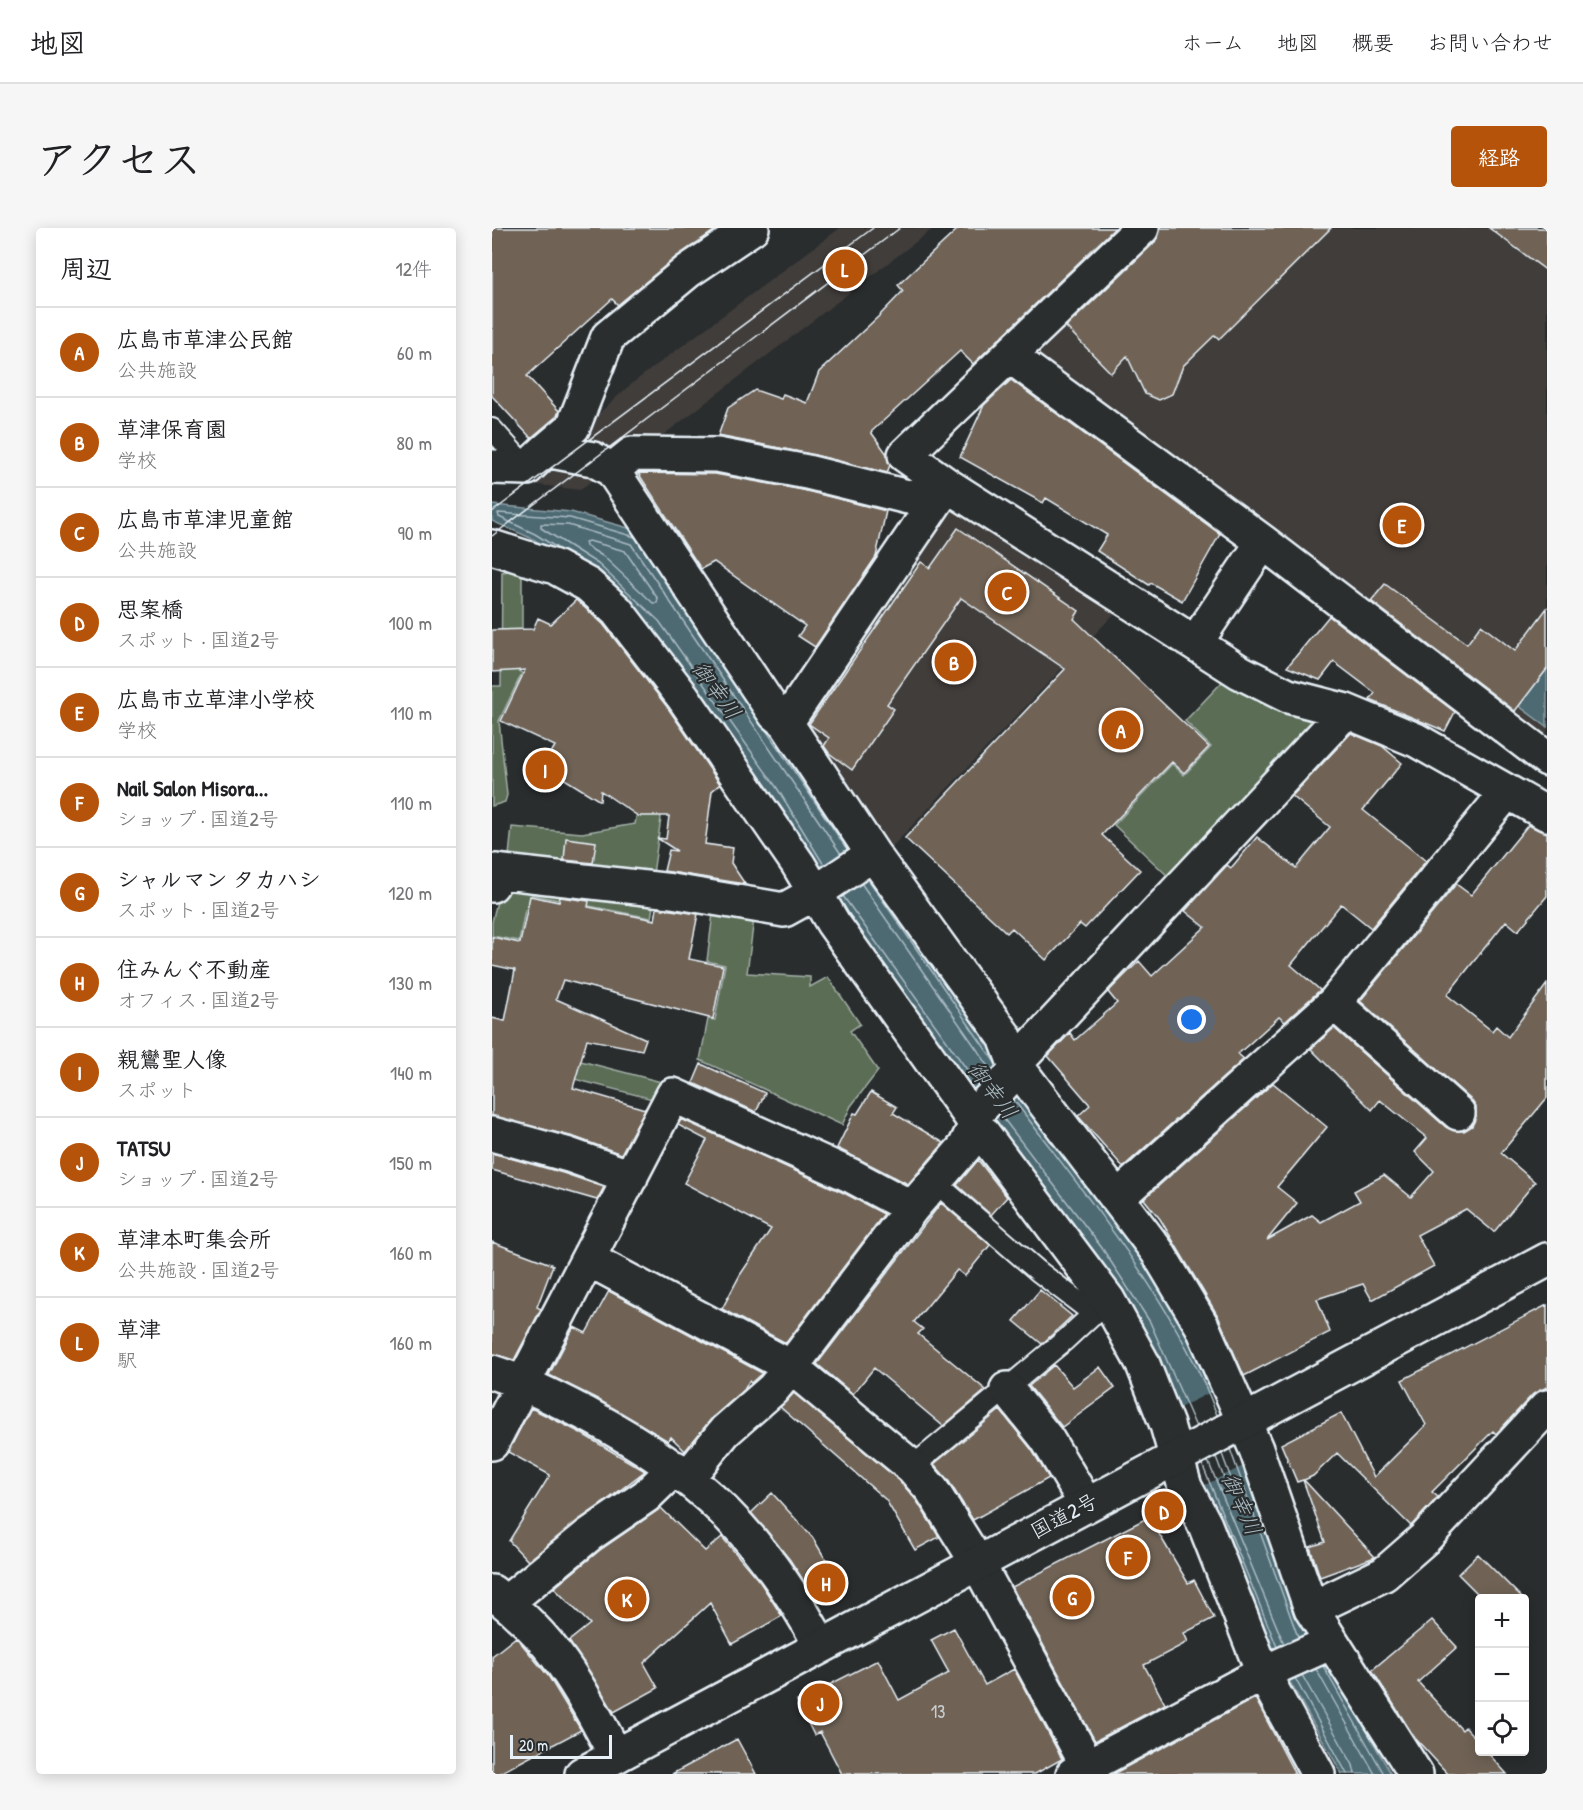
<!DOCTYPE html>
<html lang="ja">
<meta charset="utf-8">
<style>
:root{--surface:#fff;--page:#f6f6f6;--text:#202124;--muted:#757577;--line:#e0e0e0;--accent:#b45309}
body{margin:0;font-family:"Patrick Hand","Klee One",sans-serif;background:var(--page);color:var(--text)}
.controls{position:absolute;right:18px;bottom:18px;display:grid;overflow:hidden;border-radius:6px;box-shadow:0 3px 15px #0003}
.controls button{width:54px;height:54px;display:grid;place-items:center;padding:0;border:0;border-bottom:2px solid var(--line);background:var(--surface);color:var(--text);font:30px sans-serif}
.scale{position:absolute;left:18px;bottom:15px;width:102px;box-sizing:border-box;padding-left:6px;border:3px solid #e8f1f8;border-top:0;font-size:16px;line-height:21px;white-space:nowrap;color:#e8f1f8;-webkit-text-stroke:4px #2a2d2e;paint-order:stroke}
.you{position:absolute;left:700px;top:792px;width:21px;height:21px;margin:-15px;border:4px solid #fff;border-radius:50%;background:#1a73e8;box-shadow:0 0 0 9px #1a73e833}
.badge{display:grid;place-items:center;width:39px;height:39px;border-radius:50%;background:var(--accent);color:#fff;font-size:20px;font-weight:700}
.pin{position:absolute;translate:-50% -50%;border:3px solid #fff;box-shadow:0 2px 6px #0006}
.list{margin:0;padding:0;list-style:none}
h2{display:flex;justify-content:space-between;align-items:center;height:78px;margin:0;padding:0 24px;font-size:26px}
h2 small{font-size:20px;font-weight:400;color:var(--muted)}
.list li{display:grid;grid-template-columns:39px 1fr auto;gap:18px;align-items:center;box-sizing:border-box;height:90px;padding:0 24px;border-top:2px solid var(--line)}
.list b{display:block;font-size:22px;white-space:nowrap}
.list p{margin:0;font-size:20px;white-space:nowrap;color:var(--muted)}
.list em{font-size:20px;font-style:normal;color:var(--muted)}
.icon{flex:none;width:33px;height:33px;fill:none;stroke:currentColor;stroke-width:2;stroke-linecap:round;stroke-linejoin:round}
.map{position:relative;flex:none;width:1055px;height:1546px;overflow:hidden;border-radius:6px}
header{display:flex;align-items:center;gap:36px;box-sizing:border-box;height:84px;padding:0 30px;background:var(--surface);border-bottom:2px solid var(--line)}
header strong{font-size:28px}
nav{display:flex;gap:33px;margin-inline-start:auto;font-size:21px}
.intro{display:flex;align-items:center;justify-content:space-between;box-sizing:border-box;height:144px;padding:0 36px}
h1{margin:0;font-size:42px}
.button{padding:15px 27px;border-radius:6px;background:var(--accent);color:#fff;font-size:21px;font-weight:700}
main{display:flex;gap:36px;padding:0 36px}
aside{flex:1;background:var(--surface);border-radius:6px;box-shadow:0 3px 15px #0003}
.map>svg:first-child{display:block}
</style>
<header>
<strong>地図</strong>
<nav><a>ホーム</a><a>地図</a><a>概要</a><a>お問い合わせ</a></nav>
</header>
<div class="intro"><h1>アクセス</h1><a class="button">経路</a></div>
<main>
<aside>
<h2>周辺<small>12件</small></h2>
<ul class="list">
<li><span class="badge">A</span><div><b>広島市草津公民館</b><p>公共施設</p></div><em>60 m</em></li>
<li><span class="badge">B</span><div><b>草津保育園</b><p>学校</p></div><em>80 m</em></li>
<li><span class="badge">C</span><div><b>広島市草津児童館</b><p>公共施設</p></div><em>90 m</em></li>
<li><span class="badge">D</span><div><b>思案橋</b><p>スポット · 国道2号</p></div><em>100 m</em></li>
<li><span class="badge">E</span><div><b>広島市立草津小学校</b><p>学校</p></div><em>110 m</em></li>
<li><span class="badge">F</span><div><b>Nail Salon Misora...</b><p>ショップ · 国道2号</p></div><em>110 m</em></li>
<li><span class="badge">G</span><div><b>シャルマン タカハシ</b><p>スポット · 国道2号</p></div><em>120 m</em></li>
<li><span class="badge">H</span><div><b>住みんぐ不動産</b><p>オフィス · 国道2号</p></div><em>130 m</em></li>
<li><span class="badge">I</span><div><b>親鸞聖人像</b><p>スポット</p></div><em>140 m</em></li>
<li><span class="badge">J</span><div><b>TATSU</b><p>ショップ · 国道2号</p></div><em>150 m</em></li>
<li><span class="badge">K</span><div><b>草津本町集会所</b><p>公共施設 · 国道2号</p></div><em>160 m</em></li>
<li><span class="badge">L</span><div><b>草津</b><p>駅</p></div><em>160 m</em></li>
</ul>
</aside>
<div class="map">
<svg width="1055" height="1546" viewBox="0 0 1055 1546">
<rect width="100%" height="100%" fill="#2a2d2e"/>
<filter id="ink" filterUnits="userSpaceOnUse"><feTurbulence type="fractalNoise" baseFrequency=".0167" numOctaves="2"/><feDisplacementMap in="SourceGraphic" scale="12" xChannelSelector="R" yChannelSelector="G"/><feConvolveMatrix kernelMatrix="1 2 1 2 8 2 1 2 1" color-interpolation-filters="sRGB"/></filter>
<g filter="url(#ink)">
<path fill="#3f3d3a" d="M 348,0 L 442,0 L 157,218 L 141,219 L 88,262 L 31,255 L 139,156 Z
M 663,0 L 1055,0 L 1055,526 L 545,132 L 544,115 Z
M 464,281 L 624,384 L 396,623 L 313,500 L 313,485 L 452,289 Z"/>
<path fill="#5b6d56" stroke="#a2afa7" stroke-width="1.5" d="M 24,342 L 30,343 L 30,421 L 21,440 L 30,445 L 7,493 L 15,567 L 13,574 L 0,578 L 0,458 L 9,458 L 10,344 Z
M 734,450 L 830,495 L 680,652 L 622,597 L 680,536 L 692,547 L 719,519 L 693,493 Z
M 164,570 L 169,590 L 160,653 L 16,637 L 20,599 L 90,605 L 143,596 L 147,573 Z
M 11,649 L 163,667 L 159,690 L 40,667 L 37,682 L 33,682 L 27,713 L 1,708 L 0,711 L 0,694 Z
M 222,677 L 263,683 L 255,745 L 318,749 L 318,759 L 336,749 L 368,796 L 358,803 L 386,843 L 359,878 L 350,897 L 208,832 L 216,791 L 223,792 L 233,737 L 215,733 Z
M 12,813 L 177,856 L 168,873 L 0,830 L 0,820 Z"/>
<path fill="#4e6a73" stroke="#8ca0a8" stroke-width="1.5" d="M 0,277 L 79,284 L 147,303 L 480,794 L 629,992 L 700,1101 L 816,1399 L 899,1546 L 850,1546 L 777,1417 L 711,1258 L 683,1182 L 98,347 L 41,311 L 0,293 Z
M 1055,441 L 1055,499 L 1027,478 Z"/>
<path fill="#2a2d2e" d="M 729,1159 L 757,1235 L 711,1258 L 683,1182 Z"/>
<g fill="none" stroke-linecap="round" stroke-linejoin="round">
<path stroke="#aabbc3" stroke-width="1.5" d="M 97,313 L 133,323 L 166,371 L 165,375 L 161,375 L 112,329 L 94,318 L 93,314 Z
M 70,323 L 43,306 L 7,289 L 6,285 L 78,290 L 143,309
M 274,502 L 355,621
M 332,637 L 285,560 L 167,393 L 106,336 L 49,300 L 49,296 L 76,297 L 139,316 L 349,626
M 376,651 L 504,836
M 369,655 L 500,843
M 351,668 L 486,857
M 522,872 C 593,967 684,1075 725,1187
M 508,886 L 610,1020 L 658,1094 L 704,1199
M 523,918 L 610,1034
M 738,1221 L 806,1409
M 724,1229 L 735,1258 L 739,1259 L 741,1256 L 730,1226
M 716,1233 L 792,1416
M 710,1236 L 785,1419
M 831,1438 L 892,1546
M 824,1441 L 883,1546
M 810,1447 L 861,1537 L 863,1546
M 803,1450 L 855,1546"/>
</g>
<path fill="#706356" stroke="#e8f1f8" stroke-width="1.5" d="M 0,0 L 226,0 L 184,29 L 126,77 L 120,71 L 35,148 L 67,183 L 65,188 L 39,210 L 0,168 Z
M 467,0 L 623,0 L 481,136 L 468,123 L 379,204 L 395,226 L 398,237 L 395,245 L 318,226 L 226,208 L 236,180 L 263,162 L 289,171 L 291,166 L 315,175 L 327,144 L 387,88 L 411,63 L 406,57 Z
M 668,0 L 839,0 L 727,111 L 723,107 L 691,138 L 680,166 L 667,172 L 653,166 L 635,128 L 619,145 L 574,99 L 663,14 Z
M 997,0 L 1055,0 L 1055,43 Z
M 519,152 L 728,306 L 690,373 L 659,355 L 657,357 L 605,323 L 615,307 L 554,270 L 551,275 L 468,229 L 492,177 Z
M 146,245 L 223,246 L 311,262 L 394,283 L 384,329 L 323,419 L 306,408 L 313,398 L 222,334 L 209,341 Z
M 466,300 L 587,383 L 582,391 L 717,519 L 692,545 L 680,534 L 610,607 L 648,642 L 593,700 L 588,696 L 554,732 L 520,700 L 515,705 L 413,610 L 573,441 L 469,370 L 395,476 L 402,481 L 360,542 L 337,525 L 332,518 L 337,510 L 317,496 L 429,334 L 438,340 Z
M 893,356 L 975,416 L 989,397 L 1023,423 L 1055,380 L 1055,441 L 1023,483 L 879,373 Z
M 84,372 L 111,396 L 176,480 L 228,556 L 220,563 L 213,616 L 241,620 L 239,635 L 253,656 L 172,643 L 177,622 L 185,623 L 165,610 L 174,611 L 177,588 L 146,588 L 109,563 L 108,573 L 71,550 L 76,543 L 56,530 L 63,518 L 9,493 L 33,442 L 0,444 L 0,402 L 41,401 L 46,390 L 59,396 Z
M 837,388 L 963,484 L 953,503 L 878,472 L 883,465 L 842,434 L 828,452 L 795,439 Z
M 859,505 L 890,518 L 910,535 L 871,582 L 934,633 L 879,700 L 849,676 L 799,737 L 828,762 L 793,794 L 787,789 L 746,826 L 752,831 L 631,939 L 586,888 L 598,877 L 556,828 L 578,805 L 583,812 L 625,775 L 616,764 L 647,733 L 660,748 L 713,699 L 693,683 L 735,637 L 739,640 L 765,609 L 804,640 L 838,599 L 800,568 Z
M 1036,597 L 1055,605 L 1055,668 L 1026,703 L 1014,693 L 955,767 L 1000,803 L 1004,798 L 1016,809 L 1055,756 L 1055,870 L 1009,925 L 1043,954 L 1002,1004 L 974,981 L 925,1007 L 942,1038 L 880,1072 L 871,1056 L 825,1071 L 838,1104 L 752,1148 L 726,1088 L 668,991 L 652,971 L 781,855 L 835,899 L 785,959 L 805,975 L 775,1012 L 820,987 L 829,994 L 868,973 L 862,963 L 892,947 L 919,969 L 942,943 L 923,924 L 935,910 L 888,872 L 880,882 L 819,821 L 842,800 L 954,899 L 963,903 L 972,903 L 980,898 L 984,888 L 984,879 L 978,871 L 868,773 L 964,656 L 979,667 Z
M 74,610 L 104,614 L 101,635 L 72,632 Z
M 38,668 L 67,674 L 68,669 L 97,673 L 96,679 L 163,692 L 165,680 L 206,686 L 197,731 L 231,738 L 221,791 L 71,752 L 64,771 L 154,811 L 150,822 L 95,811 L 81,860 L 153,881 L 129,926 L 82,909 L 0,888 L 0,790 L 13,793 L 23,742 L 0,737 L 0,709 L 28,715 Z
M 209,836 L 273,865 L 264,884 L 201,855 Z
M 379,864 L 405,879 L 401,885 L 452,915 L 416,956 L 345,920 L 362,885 L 365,886 Z
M 189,891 L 352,965 L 392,986 L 294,1115 L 230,1081 L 248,1047 L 279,1001 L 192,955 L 215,912 L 186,897 Z
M 0,925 L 71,945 L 112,959 L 105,972 L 0,942 Z
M 486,932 L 515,969 L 499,987 L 465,957 Z
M 449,975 L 498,1017 L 473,1048 L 465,1042 L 422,1094 L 431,1101 L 426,1106 L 494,1162 L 451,1198 L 382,1140 L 361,1166 L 325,1136 Z
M 0,1014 L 61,1037 L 45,1079 L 49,1081 L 22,1132 L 0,1126 Z
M 548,1062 L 580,1088 L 550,1116 L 522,1093 Z
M 117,1063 L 270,1145 L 259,1155 L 257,1153 L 252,1162 L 221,1189 L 193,1223 L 179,1209 L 176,1213 L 105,1171 L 57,1147 L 82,1099 L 94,1105 Z
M 1055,1077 L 1055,1159 L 1041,1166 L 1004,1206 L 1001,1203 L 940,1264 L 946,1269 L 919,1298 L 845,1225 L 821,1248 L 812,1252 L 883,1329 L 828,1349 L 818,1319 L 833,1314 L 811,1252 L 805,1254 L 789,1216 L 849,1185 L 882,1249 L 934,1197 L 910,1152 Z
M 562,1137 L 581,1159 L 608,1139 L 623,1160 L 570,1199 L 537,1158 Z
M 302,1165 L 407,1252 L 425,1273 L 447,1309 L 423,1322 L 394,1272 L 288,1179 Z
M 39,1180 L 87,1204 L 153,1243 L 36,1333 L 17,1313 L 58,1247 L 16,1224 Z
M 508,1182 L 540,1222 L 557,1250 L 481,1292 L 456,1252 L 442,1236 Z
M 280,1265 L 321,1310 L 350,1359 L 325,1374 L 298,1332 L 259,1285 Z
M 169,1280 L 213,1323 L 230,1309 L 268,1354 L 290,1388 L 240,1416 L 218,1375 L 152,1435 L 166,1460 L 122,1484 L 77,1413 L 98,1396 L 62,1360 L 108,1322 Z
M 657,1289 L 696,1355 L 702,1352 L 722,1390 L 692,1405 L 696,1414 L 652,1437 L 673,1476 L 603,1513 L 520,1359 Z
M 986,1326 L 1031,1371 L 991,1371 L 966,1346 Z
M 940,1392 L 965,1419 L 926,1454 L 970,1502 L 973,1499 L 987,1514 L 987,1524 L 995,1524 L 1015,1546 L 956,1546 L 922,1509 L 880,1442 Z
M 462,1400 L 493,1457 L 522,1441 L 570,1531 L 543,1546 L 350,1546 L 328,1504 L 322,1507 L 305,1473 L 386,1432 L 407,1472 L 457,1445 L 439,1412 Z
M 24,1409 L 57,1449 L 89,1502 L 6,1546 L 0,1546 L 0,1428 Z
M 763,1470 L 803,1546 L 621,1546 Z
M 245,1511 L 264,1546 L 180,1546 Z"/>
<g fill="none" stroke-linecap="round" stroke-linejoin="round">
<defs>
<path id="service" d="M 0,201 L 35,240
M 443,954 L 546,1043 L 602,1086
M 420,1239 L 573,1112 L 616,1072"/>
<path id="minor" d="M 650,0 L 413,227 L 455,257 L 748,444 L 796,468 L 854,483 L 924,512 L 1055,586
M 518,128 L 771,314 L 1055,531
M 54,222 L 81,199 L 116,109 L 196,43 L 260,0
M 0,239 L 35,240 L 54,222 L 101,231 L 120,242 L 283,486 L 294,495 L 381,626 L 513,809 L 523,836 L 665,1023 L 710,1098 L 764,1221 L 819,1381 L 924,1546
M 120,242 L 140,226 L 225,227 L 315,244 L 416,269 L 455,257 L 294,495
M 0,319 L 63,339 L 96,357 L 125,383 L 191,469 L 306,636 L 341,695 L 484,896 L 616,1072 L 650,1134 L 675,1197 L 693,1259 L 713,1297 L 771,1445 L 826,1546
M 704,414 L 771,314
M 0,657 L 3,643 L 180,663 L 292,682 L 323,665 L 381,626
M 842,775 L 966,885
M 0,906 L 77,927 L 139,949
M 625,970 L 842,775 L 1015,564
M 98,1032 L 299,1139 L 420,1239 L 440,1262 L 485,1334 L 600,1546
M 0,1144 C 34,1155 64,1171 96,1187 C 207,1246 270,1307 329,1418
M 515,1161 L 555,1211 L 594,1276
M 0,1215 L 181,867 L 360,948 L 420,980
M 196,1249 L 233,1203 L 281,1161 L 299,1139 L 420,980 L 473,919 L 484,896 L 485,884 L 522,845 L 523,836 L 854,483
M 0,1364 C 64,1412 88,1460 124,1528
M 15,1374 L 97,1307 L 154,1268 L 183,1240
M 819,1381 L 892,1346 L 932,1311 L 1055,1179
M 581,1546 L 771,1445 L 840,1414"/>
<path id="trunk" d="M 90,1546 L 1055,1032"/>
</defs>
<use href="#service" stroke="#e8f1f8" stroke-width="24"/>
<use href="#minor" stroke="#e8f1f8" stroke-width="38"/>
<use href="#trunk" stroke="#e8f1f8" stroke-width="38"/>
<use href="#service" stroke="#2a2d2e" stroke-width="20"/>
<use href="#minor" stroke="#2a2d2e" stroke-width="33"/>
<use href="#trunk" stroke="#2a2d2e" stroke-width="33"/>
<path stroke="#e8f1f8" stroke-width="1.5" d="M 0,284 L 381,0
M 0,308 L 408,0"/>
</g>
</g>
<g text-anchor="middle" stroke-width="4.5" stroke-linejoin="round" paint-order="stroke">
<g font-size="18" fill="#caced0">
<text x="446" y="1490">13</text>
</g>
<g font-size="21" fill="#e8f1f8" stroke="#2a2d2e">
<text transform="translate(572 1288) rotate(-28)" y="7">国道2号</text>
</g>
<g font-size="22" font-style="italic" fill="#aabbc3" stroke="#2a2d2e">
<text transform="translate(225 462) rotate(54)" y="8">御幸川</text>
<text transform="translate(501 862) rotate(53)" y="8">御幸川</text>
<text transform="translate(750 1276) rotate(66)" y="8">御幸川</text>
</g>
</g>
</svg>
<div class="controls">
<button>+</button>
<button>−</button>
<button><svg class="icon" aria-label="locate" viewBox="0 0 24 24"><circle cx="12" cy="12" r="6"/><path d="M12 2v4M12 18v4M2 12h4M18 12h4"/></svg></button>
</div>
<div class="scale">20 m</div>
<div class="you"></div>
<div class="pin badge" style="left:629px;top:502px">A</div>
<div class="pin badge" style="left:462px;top:434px">B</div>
<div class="pin badge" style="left:515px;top:364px">C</div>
<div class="pin badge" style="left:672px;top:1283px">D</div>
<div class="pin badge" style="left:910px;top:297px">E</div>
<div class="pin badge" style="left:636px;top:1329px">F</div>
<div class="pin badge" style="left:580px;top:1369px">G</div>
<div class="pin badge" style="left:334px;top:1355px">H</div>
<div class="pin badge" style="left:53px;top:542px">I</div>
<div class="pin badge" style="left:328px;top:1475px">J</div>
<div class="pin badge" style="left:135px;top:1371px">K</div>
<div class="pin badge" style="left:353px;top:41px">L</div>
</div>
</main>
